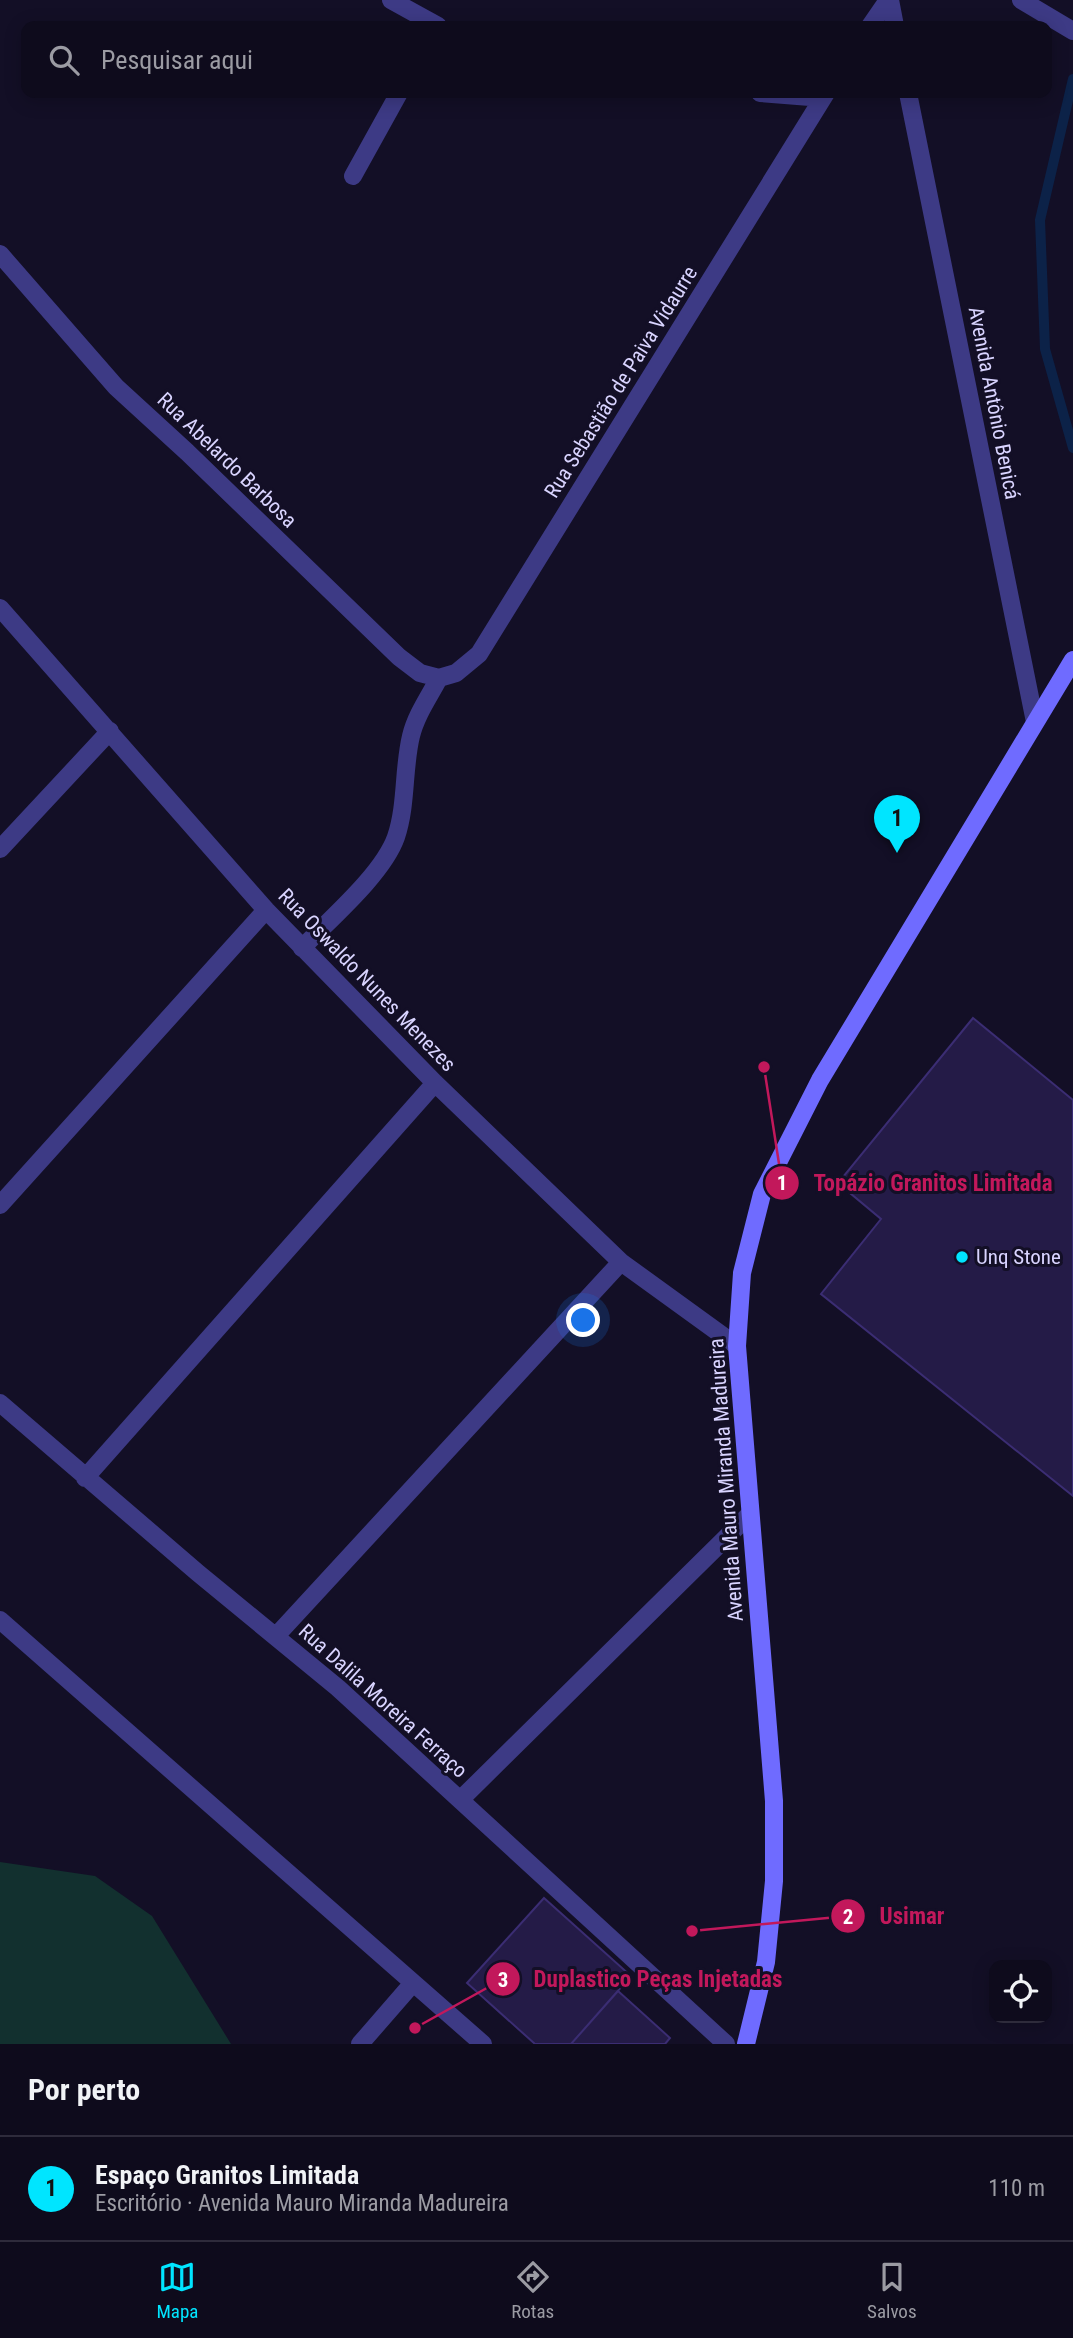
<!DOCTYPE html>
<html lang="pt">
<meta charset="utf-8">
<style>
:root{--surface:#0e0b1c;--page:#171425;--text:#f1f3f6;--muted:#9b9ba3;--line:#2e2b3b;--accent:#00e5ff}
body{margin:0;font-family:"Roboto Condensed",sans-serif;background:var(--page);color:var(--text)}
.controls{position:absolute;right:21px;bottom:21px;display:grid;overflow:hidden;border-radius:14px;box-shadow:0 4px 18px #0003}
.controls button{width:63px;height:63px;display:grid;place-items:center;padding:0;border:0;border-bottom:2px solid var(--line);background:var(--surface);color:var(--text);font:35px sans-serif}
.you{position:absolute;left:584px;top:1321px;width:24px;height:24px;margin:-18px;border:5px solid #fff;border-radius:50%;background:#1a73e8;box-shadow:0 0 0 10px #1a73e833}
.badge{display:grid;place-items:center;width:46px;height:46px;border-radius:50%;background:var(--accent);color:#111;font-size:23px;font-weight:700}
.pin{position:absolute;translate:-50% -58px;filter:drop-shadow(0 2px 4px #0008)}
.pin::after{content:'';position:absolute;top:37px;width:24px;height:21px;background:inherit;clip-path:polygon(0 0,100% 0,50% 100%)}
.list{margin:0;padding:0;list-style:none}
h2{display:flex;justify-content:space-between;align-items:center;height:91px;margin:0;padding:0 28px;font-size:30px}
h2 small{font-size:23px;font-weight:400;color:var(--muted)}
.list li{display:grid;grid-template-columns:46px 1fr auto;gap:21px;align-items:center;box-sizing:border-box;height:105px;padding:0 28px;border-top:2px solid var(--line)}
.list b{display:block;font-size:26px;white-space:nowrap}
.list p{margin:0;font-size:23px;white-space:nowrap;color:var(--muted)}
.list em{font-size:23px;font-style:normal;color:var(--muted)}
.icon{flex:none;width:38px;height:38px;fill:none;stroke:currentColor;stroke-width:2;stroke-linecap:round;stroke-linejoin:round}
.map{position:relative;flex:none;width:1073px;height:2044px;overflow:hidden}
.search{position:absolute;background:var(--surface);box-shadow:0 4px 18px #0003;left:21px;right:21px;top:21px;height:77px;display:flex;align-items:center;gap:18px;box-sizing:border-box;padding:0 24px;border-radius:14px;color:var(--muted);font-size:26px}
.sheet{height:196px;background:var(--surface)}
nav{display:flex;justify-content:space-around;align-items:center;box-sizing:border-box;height:98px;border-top:2px solid var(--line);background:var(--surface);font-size:19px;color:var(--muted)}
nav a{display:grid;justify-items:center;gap:4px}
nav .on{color:var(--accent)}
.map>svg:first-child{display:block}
</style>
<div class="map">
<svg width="1073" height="2044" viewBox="0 0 1073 2044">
<rect width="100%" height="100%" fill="#130f26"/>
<path fill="#12302f" d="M 0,1862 L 95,1876 L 152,1916 L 231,2044 L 0,2044 Z"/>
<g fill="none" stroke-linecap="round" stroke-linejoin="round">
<path stroke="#0c2248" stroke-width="10" d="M 1073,79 L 1040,220 L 1045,349 L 1073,448"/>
</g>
<path fill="#241b47" stroke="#3b2d73" stroke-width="2" d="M 973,1018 L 1073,1100 L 1073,1496 L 821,1294 L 881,1219 L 838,1183 Z
M 544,1898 L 631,1976 L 571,2044 L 535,2044 L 467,1983 Z
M 618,1991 L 670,2038 L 665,2044 L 571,2044 Z"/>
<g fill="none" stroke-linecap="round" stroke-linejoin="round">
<path stroke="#3d3a85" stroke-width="18" d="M 391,0 L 438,26
M 890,0 L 895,26
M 1021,0 L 1073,31
M 870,26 L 888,0
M 760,93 L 823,98
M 908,93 L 1035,722
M 353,176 L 399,93
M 0,254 L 116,387 L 187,452 L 399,657 L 420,673 L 439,678
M 0,608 L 266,910 L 435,1083 L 621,1262 L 737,1346
M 439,678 L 456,673 L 479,654 L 826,93
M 0,849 L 110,731
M 302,948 C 330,919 383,874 396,837 C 407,804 403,769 411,736 C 416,715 429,697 439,678
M 0,1205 L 266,910
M 0,1403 L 198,1573 L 338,1688 L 726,2044
M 85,1478 L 435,1083
M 0,1620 L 483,2044
M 276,1636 L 621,1262
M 460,1800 L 749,1515
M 360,2044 L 413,1983"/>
<path stroke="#6f6bff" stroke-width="18" d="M 746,2044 L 766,1962 L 774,1881 L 774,1801 L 737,1346 L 742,1273 L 762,1194 L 820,1080 L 1073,660"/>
</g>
<circle fill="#00e5ff" stroke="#130f26" stroke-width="2.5" cx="962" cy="1257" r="7"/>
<g text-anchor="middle" stroke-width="6" stroke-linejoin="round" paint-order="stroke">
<g font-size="21" fill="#d9d4ff" stroke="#130f26">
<text transform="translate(621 382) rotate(-58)" y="7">Rua Sebastião de Paiva Vidaurre</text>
<text transform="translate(994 403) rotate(79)" y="7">Avenida Antônio Benicá</text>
<text transform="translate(227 460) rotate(44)" y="7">Rua Abelardo Barbosa</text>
<text transform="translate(367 980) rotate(46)" y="7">Rua Oswaldo Nunes Menezes</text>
<text transform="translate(726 1480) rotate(-94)" y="7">Avenida Mauro Miranda Madureira</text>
<text transform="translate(383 1701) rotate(42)" y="7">Rua Dalila Moreira Ferraço</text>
</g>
<g font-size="21" fill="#d9d4ff" stroke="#130f26" text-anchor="start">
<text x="976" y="1264">Unq Stone</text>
</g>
</g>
<path fill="none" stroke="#c2185b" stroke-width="2.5" d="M764 1067L782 1183M692 1931L848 1916M415 2028L503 1979"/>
<g fill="#c2185b" stroke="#130f26" stroke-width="2.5">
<circle cx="764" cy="1067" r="7"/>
<circle cx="692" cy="1931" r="7"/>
<circle cx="415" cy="2028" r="7"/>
<circle cx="782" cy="1183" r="18"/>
<circle cx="848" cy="1916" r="18"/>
<circle cx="503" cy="1979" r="18"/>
</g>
<g font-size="21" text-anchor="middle" font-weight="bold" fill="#fff">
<text x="782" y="1190">1</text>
<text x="848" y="1924">2</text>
<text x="503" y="1987">3</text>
</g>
<g font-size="23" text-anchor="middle" font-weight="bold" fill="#c2185b" stroke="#130f26" stroke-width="6" stroke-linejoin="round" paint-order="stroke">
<text x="933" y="1191">Topázio Granitos Limitada</text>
<text x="912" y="1924">Usimar</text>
<text x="658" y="1987">Duplastico Peças Injetadas</text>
</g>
</svg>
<div class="controls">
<button><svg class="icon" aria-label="locate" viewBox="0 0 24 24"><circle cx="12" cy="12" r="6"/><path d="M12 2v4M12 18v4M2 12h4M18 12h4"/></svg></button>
</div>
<div class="you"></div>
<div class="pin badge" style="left:897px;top:853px">1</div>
<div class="search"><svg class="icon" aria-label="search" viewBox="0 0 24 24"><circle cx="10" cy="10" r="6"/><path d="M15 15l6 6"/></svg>Pesquisar aqui</div>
</div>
<section class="sheet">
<h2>Por perto<small></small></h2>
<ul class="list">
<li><span class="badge">1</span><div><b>Espaço Granitos Limitada</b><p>Escritório · Avenida Mauro Miranda Madureira</p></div><em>110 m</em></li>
</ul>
</section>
<nav>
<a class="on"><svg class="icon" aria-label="map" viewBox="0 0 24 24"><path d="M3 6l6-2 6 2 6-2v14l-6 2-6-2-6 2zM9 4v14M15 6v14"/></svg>Mapa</a>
<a><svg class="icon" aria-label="directions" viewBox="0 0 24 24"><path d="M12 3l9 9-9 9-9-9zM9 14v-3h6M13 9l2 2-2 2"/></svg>Rotas</a>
<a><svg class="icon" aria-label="saved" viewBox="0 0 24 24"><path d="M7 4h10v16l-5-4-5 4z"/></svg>Salvos</a>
</nav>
